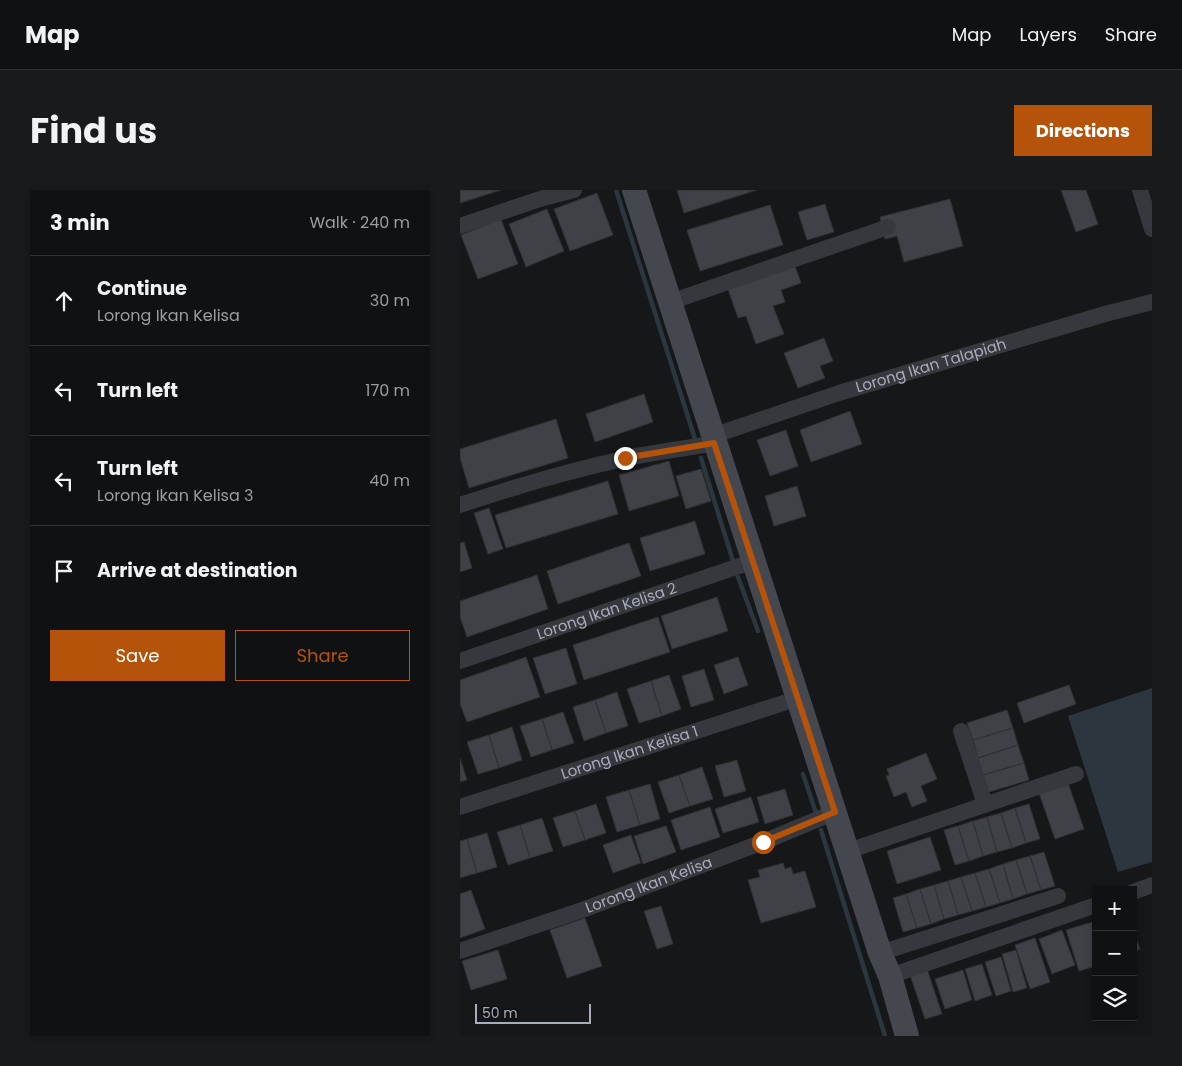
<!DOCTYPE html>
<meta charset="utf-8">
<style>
:root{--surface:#101113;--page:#191a1c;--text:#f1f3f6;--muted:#9c9da0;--line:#303133;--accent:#b45309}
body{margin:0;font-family:Poppins,sans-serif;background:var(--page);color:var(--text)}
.controls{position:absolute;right:15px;bottom:15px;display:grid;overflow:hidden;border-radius:0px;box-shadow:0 2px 8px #0003}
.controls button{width:45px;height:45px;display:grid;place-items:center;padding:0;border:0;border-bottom:1px solid var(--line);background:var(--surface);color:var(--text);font:25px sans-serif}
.scale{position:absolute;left:15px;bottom:12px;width:116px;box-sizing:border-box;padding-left:5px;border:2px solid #a7adba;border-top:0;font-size:14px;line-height:18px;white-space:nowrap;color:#a7adba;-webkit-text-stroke:4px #111214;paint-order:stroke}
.stop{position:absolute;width:15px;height:15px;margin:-11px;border:4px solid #b45309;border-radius:50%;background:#fff}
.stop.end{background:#b45309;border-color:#fff;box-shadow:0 1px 5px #0008}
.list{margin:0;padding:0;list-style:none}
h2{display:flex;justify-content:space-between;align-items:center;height:65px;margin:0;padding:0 20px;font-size:21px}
h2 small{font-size:16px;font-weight:400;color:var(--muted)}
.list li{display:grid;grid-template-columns:32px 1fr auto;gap:15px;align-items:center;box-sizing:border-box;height:90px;padding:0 20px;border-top:1px solid var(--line)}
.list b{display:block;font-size:19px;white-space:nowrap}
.list p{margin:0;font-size:16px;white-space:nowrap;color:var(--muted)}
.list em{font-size:16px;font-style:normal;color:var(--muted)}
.actions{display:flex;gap:10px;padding:15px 20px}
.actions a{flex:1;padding:11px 0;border:1px solid var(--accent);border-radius:0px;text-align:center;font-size:18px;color:var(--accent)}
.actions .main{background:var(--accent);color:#fff}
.icon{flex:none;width:28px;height:28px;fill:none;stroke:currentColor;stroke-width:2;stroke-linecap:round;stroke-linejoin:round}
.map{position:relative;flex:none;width:692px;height:846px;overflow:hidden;border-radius:0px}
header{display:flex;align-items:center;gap:30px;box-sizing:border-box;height:70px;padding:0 25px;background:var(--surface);border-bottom:1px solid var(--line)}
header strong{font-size:24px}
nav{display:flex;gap:28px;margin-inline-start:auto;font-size:18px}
.intro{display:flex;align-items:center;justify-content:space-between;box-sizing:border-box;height:120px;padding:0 30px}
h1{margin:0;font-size:35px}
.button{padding:12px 22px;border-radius:0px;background:var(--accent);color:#fff;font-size:18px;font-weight:700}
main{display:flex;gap:30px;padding:0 30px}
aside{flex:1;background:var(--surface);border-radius:0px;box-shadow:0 2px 8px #0003}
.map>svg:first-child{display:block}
</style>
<header>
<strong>Map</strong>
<nav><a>Map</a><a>Layers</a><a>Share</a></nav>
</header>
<div class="intro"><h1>Find us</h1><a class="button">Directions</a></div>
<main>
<aside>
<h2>3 min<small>Walk · 240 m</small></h2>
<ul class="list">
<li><svg class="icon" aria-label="ahead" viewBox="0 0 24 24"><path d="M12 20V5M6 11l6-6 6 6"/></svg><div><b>Continue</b><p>Lorong Ikan Kelisa</p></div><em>30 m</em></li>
<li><svg class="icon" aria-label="left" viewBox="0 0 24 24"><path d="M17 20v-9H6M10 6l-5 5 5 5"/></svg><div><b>Turn left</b></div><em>170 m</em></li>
<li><svg class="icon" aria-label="left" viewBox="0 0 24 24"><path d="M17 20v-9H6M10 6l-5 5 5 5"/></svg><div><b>Turn left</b><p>Lorong Ikan Kelisa 3</p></div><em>40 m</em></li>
<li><svg class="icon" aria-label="arrive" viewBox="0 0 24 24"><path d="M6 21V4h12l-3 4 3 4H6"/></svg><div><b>Arrive at destination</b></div></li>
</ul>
<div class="actions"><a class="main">Save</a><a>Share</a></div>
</aside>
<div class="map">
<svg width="692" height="846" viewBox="0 0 692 846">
<rect width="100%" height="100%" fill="#161719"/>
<path fill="#2b363e" d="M 692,498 L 692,672 L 658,682 L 608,526 Z"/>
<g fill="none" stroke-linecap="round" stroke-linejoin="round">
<path stroke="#2b363e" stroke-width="4.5" d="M 156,0 L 235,249
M 241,268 L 273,371
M 278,387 L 298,441
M 343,584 L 357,626
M 361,640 L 425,846"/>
</g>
<path fill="#404146" stroke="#303035" d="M 0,0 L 41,0 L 0,13 Z
M 217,0 L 297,0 L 224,23 Z
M 601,0 L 626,0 L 638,34 L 616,42 Z
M 137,3 L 153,45 L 110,61 L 94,19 Z
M 490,9 L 503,56 L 444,72 L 437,46 L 425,49 L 420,27 Z
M 365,14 L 374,42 L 347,50 L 338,22 Z
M 310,15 L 323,55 L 240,81 L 227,40 Z
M 87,19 L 104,61 L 66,77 L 49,34 Z
M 41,29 L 58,74 L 18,89 L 1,45 Z
M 335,76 L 341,93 L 321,100 L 325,112 L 313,116 L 324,144 L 296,154 L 286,126 L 278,128 L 268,99 Z
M 364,148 L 373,171 L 360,176 L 365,188 L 338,198 L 324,163 Z
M 184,204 L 193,232 L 135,252 L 126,224 Z
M 390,221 L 402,254 L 351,272 L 340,240 Z
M 96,229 L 108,268 L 9,298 L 0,268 L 0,259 Z
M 326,240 L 338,276 L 310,286 L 297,250 Z
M 209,271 L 219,306 L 169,321 L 159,285 Z
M 241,279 L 251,311 L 226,319 L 216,286 Z
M 148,291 L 158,324 L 46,358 L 35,325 Z
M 337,296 L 346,326 L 314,336 L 305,306 Z
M 29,318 L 43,359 L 28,364 L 14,323 Z
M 235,331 L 245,364 L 190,381 L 180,348 Z
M 4,352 L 12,378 L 0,382 L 0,353 Z
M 169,353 L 181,386 L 98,414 L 87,381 Z
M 77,385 L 88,419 L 7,447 L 0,427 L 0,411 Z
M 257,407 L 268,441 L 212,459 L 201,426 Z
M 198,427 L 210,462 L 124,490 L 113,455 Z
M 106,458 L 117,494 L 85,504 L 73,468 Z
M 66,467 L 80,507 L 7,532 L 0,514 L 0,490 Z
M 278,467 L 288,495 L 264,504 L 254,475 Z
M 244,479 L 254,510 L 231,517 L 222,486 Z
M 209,485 L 221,519 L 202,526 L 191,491 Z
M 191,491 L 202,526 L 179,533 L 167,499 Z
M 609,495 L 616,514 L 564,533 L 557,513 Z
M 157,502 L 168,536 L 146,543 L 135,510 Z
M 135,510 L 146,543 L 124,551 L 113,517 Z
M 547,520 L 553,538 L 513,550 L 507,533 Z
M 103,522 L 114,553 L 92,560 L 82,529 Z
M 82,529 L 92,560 L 71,567 L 60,536 Z
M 52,537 L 62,570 L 39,578 L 29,545 Z
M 553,538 L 558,555 L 518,568 L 513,550 Z
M 29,545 L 39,578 L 18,584 L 7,552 Z
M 558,555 L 564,573 L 523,585 L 518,568 Z
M 466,563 L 477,589 L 461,596 L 467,611 L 452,617 L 446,602 L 434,607 L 426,586 L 429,585 L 427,579 Z
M 0,568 L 7,590 L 0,592 Z
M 277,570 L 286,601 L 264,607 L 255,576 Z
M 564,573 L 569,590 L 529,602 L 523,585 Z
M 242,577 L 253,609 L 230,616 L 219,585 Z
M 219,585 L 230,616 L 209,623 L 198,592 Z
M 607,590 L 624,639 L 595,649 L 578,600 Z
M 190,594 L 200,629 L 180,635 L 169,600 Z
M 325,599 L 333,625 L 305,634 L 297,607 Z
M 169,600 L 180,635 L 157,642 L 146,607 Z
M 291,607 L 299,632 L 263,643 L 255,619 Z
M 136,614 L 146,643 L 125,650 L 115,621 Z
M 569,614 L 580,649 L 566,653 L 555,618 Z
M 250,617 L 260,647 L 221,660 L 211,630 Z
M 555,618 L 566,653 L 552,658 L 541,623 Z
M 115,621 L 125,650 L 103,657 L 93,628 Z
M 541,623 L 552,658 L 537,662 L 527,627 Z
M 527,627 L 537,662 L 523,666 L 513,631 Z
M 82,628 L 93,661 L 70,668 L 60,635 Z
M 513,631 L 523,666 L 509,671 L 498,636 Z
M 60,635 L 70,668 L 48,675 L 37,642 Z
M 206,636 L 216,662 L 183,674 L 174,646 Z
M 498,636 L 509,671 L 495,675 L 484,640 Z
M 27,643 L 37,677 L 17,683 L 7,649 Z
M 171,645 L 181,673 L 153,683 L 143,655 Z
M 470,647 L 481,680 L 437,694 L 427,661 Z
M 7,649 L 17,683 L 0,688 L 0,651 Z
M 584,662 L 595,696 L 581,700 L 570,666 Z
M 570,666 L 581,700 L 567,704 L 556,670 Z
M 556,670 L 567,704 L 553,709 L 543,674 Z
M 323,673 L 325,679 L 331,677 L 333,684 L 345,681 L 356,717 L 301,733 L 288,690 L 300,687 L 298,680 Z
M 543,674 L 553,709 L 540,713 L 529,679 Z
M 529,679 L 540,713 L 526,717 L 515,683 Z
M 515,683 L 526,717 L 512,721 L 501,687 Z
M 501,687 L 512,721 L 498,725 L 488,691 Z
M 488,691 L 498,725 L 484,729 L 474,695 Z
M 474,695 L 484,729 L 471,734 L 460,699 Z
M 460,699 L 471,734 L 457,738 L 446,704 Z
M 11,700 L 25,739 L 0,748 L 0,704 Z
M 446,704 L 457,738 L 443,742 L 433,708 Z
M 201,716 L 213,754 L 197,759 L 184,721 Z
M 125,728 L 142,776 L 107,788 L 90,740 Z
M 636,731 L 636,776 L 619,781 L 606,740 Z
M 602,740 L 615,775 L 592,784 L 579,749 Z
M 673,741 L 680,759 L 673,762 Z
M 575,748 L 590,792 L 570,799 L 555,755 Z
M 38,760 L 47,789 L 11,800 L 2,771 Z
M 556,760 L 567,798 L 553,802 L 542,764 Z
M 541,767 L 551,801 L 536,806 L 525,772 Z
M 522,774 L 532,805 L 515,811 L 505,779 Z
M 467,779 L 482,824 L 465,829 L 450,785 Z
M 503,780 L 512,810 L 485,819 L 475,789 Z"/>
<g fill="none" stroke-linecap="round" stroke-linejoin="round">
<g stroke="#37383e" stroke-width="16">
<path d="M 680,0 L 692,39"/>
<path d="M 0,36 L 80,9 L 114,0"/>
<path d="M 210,112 L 428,37"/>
<path id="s1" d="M 252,246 L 382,202 L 645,124 L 692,112"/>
<path d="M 0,315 C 54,297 108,281 163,269 C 193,262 224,259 255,253"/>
<path id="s2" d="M 0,471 L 294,371"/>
<path d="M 501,541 L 525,614"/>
<path id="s3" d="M 0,617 L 339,508"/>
<path d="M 388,661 L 616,584"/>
<path d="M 673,702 L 692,695"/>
<path id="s4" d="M 0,761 L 125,719 L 303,652 L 375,622"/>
<path d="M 420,763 L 598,706"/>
<path d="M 430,786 L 636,715"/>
</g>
<path stroke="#45474f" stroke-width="24" d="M 174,0 L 420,763 L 430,786 L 447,846"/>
</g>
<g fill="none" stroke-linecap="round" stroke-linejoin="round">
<path stroke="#b45309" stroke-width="6" d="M 165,268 L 254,253 L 375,622 L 303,652"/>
</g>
<g text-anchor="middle" stroke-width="4" stroke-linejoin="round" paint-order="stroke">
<g font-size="15" fill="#a7adba" stroke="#111214">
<text dy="5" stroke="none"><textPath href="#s1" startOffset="230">Lorong Ikan Talapiah</textPath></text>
<text dy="5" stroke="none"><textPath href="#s2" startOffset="155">Lorong Ikan Kelisa 2</textPath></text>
<text dy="5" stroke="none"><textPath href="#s3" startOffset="178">Lorong Ikan Kelisa 1</textPath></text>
<text dy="5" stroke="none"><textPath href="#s4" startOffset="200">Lorong Ikan Kelisa</textPath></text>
</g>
</g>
</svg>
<div class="controls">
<button>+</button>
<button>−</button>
<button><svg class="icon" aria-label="layers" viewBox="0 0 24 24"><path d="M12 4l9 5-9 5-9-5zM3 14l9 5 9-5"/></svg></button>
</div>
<div class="scale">50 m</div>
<div class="stop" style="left:303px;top:652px"></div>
<div class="stop end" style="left:165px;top:268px"></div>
</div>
</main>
